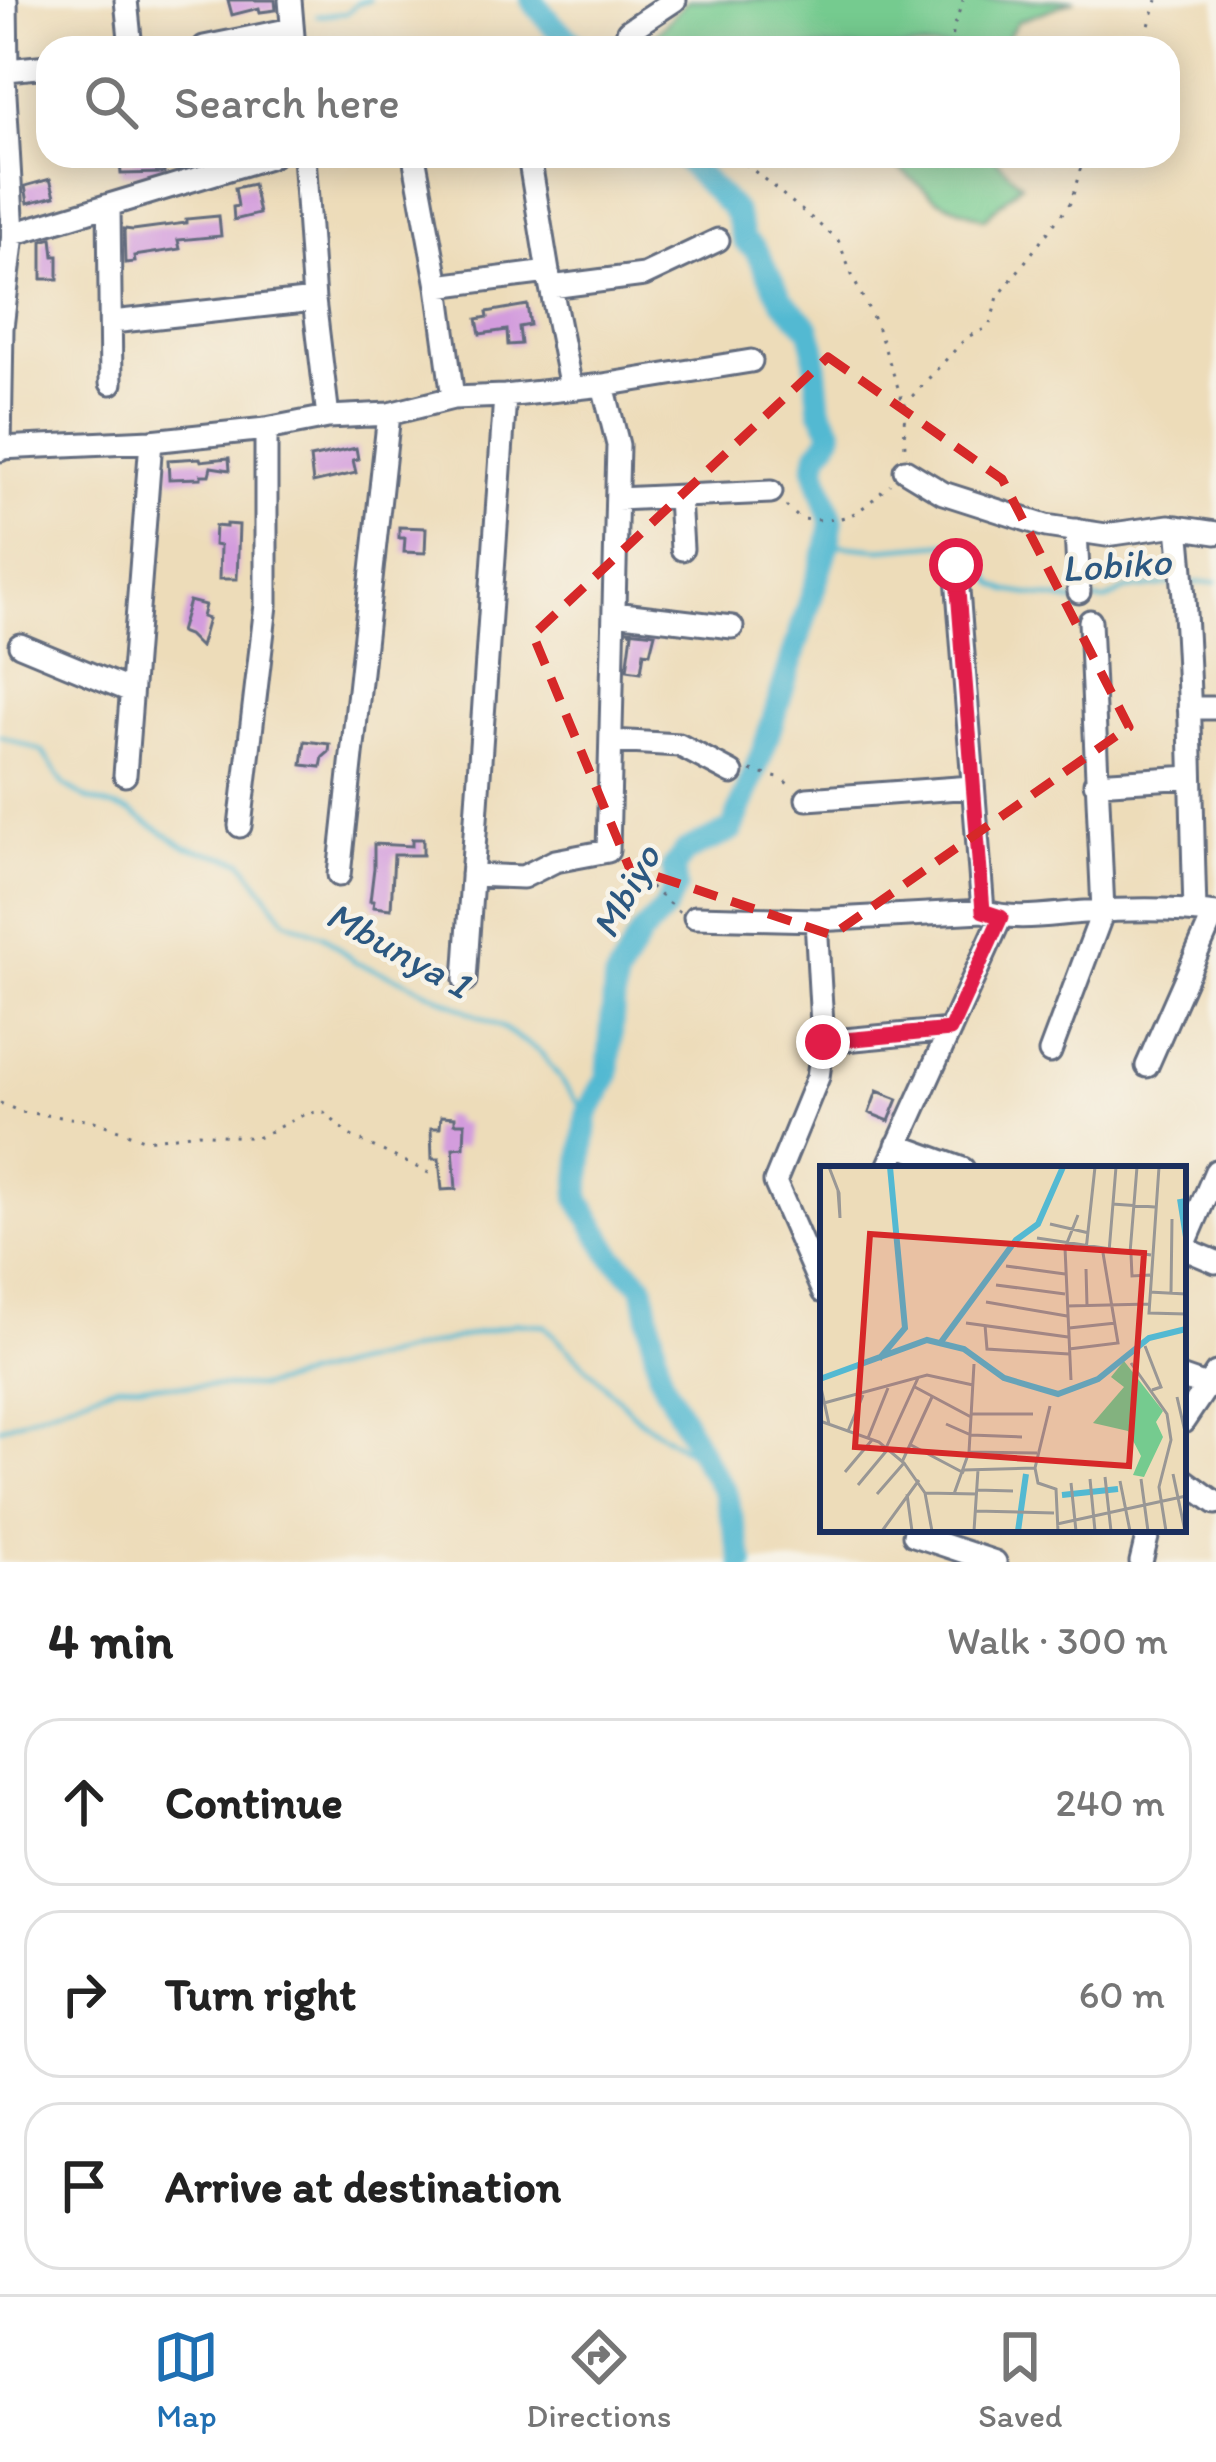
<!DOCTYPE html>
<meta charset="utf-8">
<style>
:root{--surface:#fff;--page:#f2f2f2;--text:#222;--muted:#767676;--line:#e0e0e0;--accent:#1f6fb2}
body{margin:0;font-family:Itim,sans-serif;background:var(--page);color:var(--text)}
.stop{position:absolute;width:36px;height:36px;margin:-27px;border:9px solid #e11d48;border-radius:50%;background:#fff}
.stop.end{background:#e11d48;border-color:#fff;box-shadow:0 3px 12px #0008}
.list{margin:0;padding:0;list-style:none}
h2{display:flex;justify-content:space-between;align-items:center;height:156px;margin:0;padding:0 48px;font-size:51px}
h2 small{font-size:39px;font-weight:400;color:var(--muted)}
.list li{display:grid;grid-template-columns:78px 1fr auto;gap:36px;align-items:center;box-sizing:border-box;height:168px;margin:0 24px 24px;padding:0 24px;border:3px solid var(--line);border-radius:36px}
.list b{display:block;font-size:45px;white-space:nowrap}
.list em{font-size:39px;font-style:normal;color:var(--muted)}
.icon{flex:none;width:66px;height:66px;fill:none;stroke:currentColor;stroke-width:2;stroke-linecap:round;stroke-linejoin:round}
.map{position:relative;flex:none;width:1216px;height:1562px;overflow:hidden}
.search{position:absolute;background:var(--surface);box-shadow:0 6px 30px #0003;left:36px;right:36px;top:36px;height:132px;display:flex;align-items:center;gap:30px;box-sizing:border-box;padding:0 42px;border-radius:36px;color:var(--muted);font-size:45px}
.sheet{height:732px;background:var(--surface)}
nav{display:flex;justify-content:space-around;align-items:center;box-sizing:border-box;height:168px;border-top:3px solid var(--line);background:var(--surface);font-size:33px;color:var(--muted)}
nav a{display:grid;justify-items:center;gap:6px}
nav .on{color:var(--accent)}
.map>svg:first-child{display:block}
</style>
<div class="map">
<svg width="1216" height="1562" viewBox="0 0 1216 1562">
<rect width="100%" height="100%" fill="#f7f3e8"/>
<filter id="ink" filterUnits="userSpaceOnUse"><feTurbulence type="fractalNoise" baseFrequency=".00833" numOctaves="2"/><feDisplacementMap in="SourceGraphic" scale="24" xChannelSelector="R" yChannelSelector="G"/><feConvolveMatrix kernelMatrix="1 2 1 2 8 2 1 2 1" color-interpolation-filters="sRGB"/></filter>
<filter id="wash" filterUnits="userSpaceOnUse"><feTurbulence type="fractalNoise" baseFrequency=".004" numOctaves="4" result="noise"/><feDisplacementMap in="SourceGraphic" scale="48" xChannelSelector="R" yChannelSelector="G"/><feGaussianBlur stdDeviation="2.7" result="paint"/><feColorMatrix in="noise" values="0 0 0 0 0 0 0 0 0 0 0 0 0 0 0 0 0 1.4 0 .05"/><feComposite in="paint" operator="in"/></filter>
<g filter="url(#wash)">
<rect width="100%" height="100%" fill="#eddcb9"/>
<path fill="#75cb8f" stroke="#487d76" stroke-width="3" d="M 688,0 L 1075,0 L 1018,21 L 1000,48 L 643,48 Z
M 884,156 L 992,156 L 1021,184 L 984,219 L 936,199 Z"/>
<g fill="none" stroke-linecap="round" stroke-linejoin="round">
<path stroke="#53b9d2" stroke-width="4.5" d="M 317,16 L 347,13 L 357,3 L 369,0
M 828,544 L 880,549 L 953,543 L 960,552 L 976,552 L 994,584 L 1008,591 L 1076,602 L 1106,600 L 1126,590 L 1174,584
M 1192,583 L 1216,582
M 0,736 L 42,751 L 65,786 L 89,800 L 129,811 L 186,847 L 242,861 L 285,920 L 324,936 L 356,963 L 401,979 L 503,1028 L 541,1053 L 587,1115
M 0,1428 L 118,1384 L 261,1387 L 518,1323 L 544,1325 L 640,1420 L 706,1463"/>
<path stroke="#53b9d2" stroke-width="24" d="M 532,0 L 552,25 L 580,48
M 681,156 L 735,212 L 744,240 L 755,249 L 782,300 L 809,328 L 814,347 L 820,409 L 832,431 L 828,441 L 818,452 L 815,468 L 832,521 L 828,544 L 765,745 L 732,830 L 686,851 L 673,868 L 676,887 L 664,910 L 641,934 L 615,981 L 608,1076 L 587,1115 L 578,1198 L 613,1257 L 643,1285 L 660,1376 L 706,1463 L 725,1491 L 743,1562"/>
</g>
<g id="blocks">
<path fill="#d39cdd" d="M 228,0 L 275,0 L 276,10 L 260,12 L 259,8 L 232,15 Z
M 147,156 L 164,157 L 164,173 L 121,174 L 120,162 L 134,162 L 133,157 Z
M 50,179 L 55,196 L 28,203 L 25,186 Z
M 253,184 L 259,214 L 234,220 L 233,207 L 238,206 L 235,188 Z
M 219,216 L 221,236 L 178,240 L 180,249 L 134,256 L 135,262 L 125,263 L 124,229 L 133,230 L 186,223 L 186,219 Z
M 52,238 L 54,256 L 58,256 L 58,279 L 42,279 L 42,241 Z
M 527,305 L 530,325 L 519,327 L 521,344 L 508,345 L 507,330 L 480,334 L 477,319 L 488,317 L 487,312 Z
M 356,448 L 358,459 L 353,460 L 356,473 L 313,483 L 310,458 Z
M 200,458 L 201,461 L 229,458 L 230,470 L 211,467 L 209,475 L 201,475 L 201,478 L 169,479 L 168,460 Z
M 226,524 L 239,525 L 237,579 L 219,579 L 220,546 L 214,545 L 215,526 L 226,527 Z
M 399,527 L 426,528 L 425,553 L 404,552 L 405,538 L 399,538 Z
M 189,601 L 205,605 L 202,617 L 208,619 L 200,647 L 188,635 L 180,632 Z
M 628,630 L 655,633 L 650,653 L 644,652 L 641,672 L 627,670 L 632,633 Z
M 305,741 L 330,744 L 329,752 L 323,757 L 321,767 L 302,765 Z
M 412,839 L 423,839 L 423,855 L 394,855 L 391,909 L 373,907 L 374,901 L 370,901 L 374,868 L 374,844 L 412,846 Z
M 877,1091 L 898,1099 L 889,1121 L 869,1113 Z
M 441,1116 L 455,1117 L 455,1123 L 465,1123 L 464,1147 L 453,1148 L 456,1189 L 442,1190 L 439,1159 L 432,1159 L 431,1128 L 440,1128 Z"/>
</g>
</g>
<g filter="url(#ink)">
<use href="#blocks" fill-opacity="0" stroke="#646c7e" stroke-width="3"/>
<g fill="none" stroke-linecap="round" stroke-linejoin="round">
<defs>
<path id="minor" d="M 126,0 L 131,48
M 290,0 L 294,48
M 628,31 L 675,0
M 204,47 L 292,29
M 7,70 L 48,66
M 304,156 L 314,300 L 328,417
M 414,156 L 438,286 L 453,398
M 529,156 L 548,272 L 571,388
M 109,206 L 111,383
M 13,234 L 272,156
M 438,286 L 548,272
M 551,287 L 644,275 L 718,240
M 112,322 L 314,300
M 0,448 L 151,441 L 266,429 L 328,417 L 389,414 L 453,398 L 505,396 L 603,385 L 751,361
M 0,450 L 2,328 L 13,234 L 4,77 L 7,70 L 6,0
M 905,470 L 943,493 L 1046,526 L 1106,535 L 1169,526 L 1216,533
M 679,497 L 682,549
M 617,499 L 771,492
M 1178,527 C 1191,655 1191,783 1195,911
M 1076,530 L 1079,592
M 956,564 L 983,911
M 614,613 L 732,627
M 20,645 L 131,691
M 1189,708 L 1216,708
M 612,741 L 679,745 L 732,773
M 125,775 L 151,441
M 1095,783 L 1191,777
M 807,799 L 972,787
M 240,826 L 266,605 L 266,429
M 339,875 L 389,414
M 472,875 L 523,877 L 555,861 L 608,851 L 618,445 L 603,385
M 695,917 L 816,920 L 983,911 C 1015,922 1052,914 1085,912 C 1128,909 1173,908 1216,914
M 816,920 L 823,1042 L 818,1077 L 775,1182 L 823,1292
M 465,980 L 505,396
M 823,1042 L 950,1030
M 1050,1052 L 1103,911 L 1090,621
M 1147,1066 L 1214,914
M 897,1145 L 963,1169
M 887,1169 L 1001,917
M 1183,1248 L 1216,1171
M 1183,1248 L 1216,1262
M 1183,1378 L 1206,1386
M 1183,1422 L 1216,1373
M 1183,1479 L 1216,1503
M 914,1535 L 995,1562
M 1141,1562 L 1149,1529"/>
</defs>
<use href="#minor" stroke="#646c7e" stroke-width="27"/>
<path stroke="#646c7e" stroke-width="3" stroke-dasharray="3 9" stroke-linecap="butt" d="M 574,48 L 611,36
M 951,48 L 954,26 L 963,0
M 1142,48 L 1157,0
M 736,156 L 838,240 L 854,280 L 877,326 L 904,405 L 905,450
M 904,405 L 967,337 L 989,327 L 998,297 L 1071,202 L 1084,156
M 786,506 L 800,519 C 850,522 854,517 890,484
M 751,771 L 782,779 L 792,787
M 623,863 L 679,912
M 0,1103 L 21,1112 L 94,1121 L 146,1140 L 198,1133 L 257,1138 L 307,1113 L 324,1112 L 349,1135 L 435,1176"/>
<use href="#minor" stroke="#fff" stroke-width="21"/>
</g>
</g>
<g fill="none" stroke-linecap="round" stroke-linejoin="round" filter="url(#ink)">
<path stroke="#e11d48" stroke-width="15" d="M 823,1042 L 950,1030 L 1001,917 L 983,911 L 956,565"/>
</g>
<path fill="none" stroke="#d62828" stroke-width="9" stroke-dasharray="24 15" stroke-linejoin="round" d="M 828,357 L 1002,479 L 1129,727 L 832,935 L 629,867 L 533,635 Z"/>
<g text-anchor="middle" stroke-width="9" stroke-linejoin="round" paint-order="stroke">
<g font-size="39" font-style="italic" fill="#2c5881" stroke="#f7f3e8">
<text transform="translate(1116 564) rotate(-4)" y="14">Lobiko</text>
<text transform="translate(625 891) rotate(-61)" y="14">Mbiyo</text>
<text transform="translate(399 949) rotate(29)" y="14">Mbunya 1</text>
</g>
</g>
<g transform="translate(820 1166)">
<rect width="366" height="366" fill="#eddcb9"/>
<path d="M 304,195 L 343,245 L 336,256 L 343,271 L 324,311 L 313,309 L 321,290 L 308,265 L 273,257 L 304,221 L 291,211 Z" fill="#75cb8f"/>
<path fill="none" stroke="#53b9d2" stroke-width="6" d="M 360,33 L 366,71M 121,176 L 196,74 L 218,58 L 243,1M 59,193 L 85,162 L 70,1M 0,213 L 107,174 L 144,183 L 184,212 L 238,228 L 278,213 L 329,172 L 366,163M 242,329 L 298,323M 198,365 L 206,308"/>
<path fill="none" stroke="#999795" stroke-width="3" d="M 9,1 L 19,27 L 20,52 L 18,25M 339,1 L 329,147 L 366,148M 292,38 L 335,41M 230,58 L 269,67M 217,72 L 331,89M 266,84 L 275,1M 289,86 L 296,1M 310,87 L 317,1M 311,88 L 312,110 L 330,109M 186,100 L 245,108M 266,103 L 267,139M 176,119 L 245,128M 329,126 L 366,128M 351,127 L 352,53M 166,136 L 247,150M 247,140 L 329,138M 146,157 L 248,171M 165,159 L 167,183 L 249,188M 249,162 L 296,157M 325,180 L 341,221 L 332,224M 249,183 L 298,177 L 283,87M 311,197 L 347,248 L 351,274 L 339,321 L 346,365M 251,214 L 245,82 L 258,49M 0,217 L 9,258M 93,220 L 151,251M 357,231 L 366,270M 4,237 L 107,209 L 153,219M 230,240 L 215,302 L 218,317 L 236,323 L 238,365M 152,248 L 213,248M 0,255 L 59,276 L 84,297 L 105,327 L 112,365M 126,258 L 151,269 L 202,271M 28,265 L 43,229M 48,272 L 68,222M 91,279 L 144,307M 66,282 L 98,212M 149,286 L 217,287M 82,296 L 112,231M 144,304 L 215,302M 25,306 L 52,274M 353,308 L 365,365M 285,311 L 291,365M 270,313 L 275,365M 321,313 L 328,365M 300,315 L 310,365M 251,317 L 256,365M 38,319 L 68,283M 157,324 L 193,325M 105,327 L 157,328M 57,328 L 84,297M 87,328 L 92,365M 134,328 L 149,286 L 154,198M 156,345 L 234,347M 237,358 L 366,330M 62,365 L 99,314M 154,365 L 158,304"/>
<path fill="#d62828" fill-opacity="0.15" stroke="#d62828" stroke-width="6" d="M 50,68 L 324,87 L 309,300 L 35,281 Z"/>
<rect width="366" height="366" fill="none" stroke="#1b2f5e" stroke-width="6"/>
</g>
</svg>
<div class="stop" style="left:956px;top:565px"></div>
<div class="stop end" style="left:823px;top:1042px"></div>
<div class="search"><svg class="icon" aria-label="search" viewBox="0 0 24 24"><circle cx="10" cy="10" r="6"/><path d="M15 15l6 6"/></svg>Search here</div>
</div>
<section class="sheet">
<h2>4 min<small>Walk · 300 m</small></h2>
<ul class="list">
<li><svg class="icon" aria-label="ahead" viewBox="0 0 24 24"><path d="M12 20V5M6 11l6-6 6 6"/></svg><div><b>Continue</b></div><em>240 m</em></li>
<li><svg class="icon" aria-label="right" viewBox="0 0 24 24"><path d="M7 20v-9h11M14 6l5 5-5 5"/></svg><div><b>Turn right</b></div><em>60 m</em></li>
<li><svg class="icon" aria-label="arrive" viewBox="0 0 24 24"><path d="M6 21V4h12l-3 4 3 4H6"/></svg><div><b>Arrive at destination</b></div></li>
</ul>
</section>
<nav>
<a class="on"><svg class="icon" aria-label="map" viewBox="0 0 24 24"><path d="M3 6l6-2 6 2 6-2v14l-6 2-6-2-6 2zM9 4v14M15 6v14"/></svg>Map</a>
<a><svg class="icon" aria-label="directions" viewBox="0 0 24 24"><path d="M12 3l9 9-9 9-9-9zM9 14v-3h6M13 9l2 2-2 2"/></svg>Directions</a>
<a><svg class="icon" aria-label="saved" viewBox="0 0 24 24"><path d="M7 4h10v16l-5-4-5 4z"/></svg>Saved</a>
</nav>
